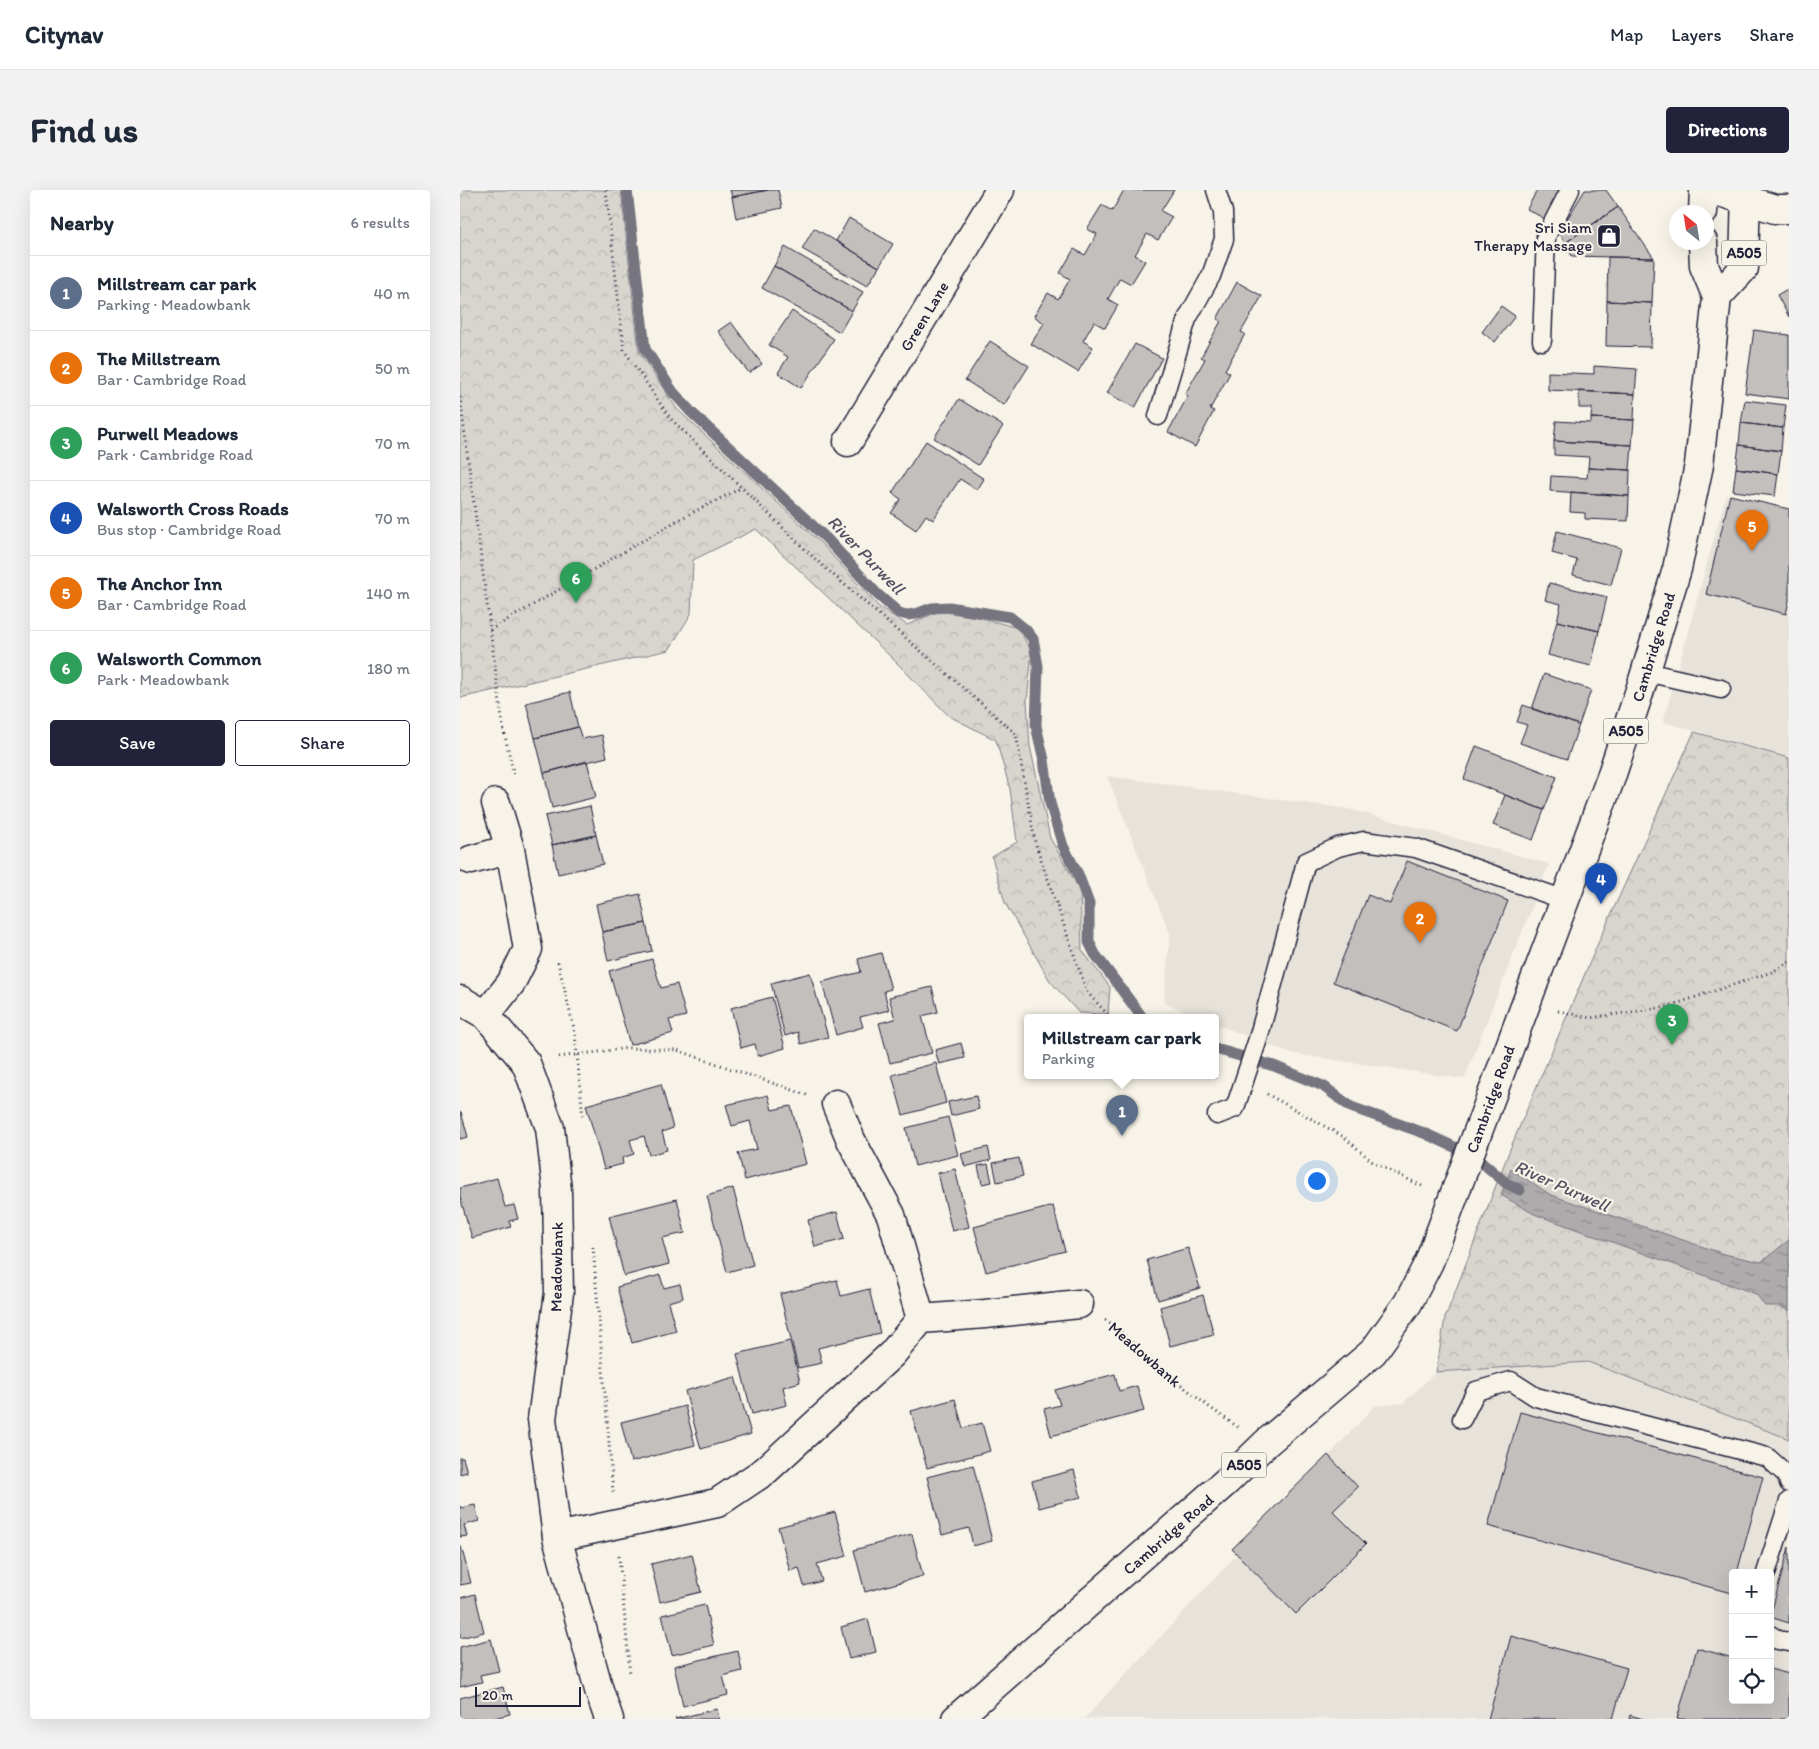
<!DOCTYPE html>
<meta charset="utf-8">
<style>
:root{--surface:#fff;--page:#f2f2f3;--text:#1f2937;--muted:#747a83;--line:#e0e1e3;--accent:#22223b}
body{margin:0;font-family:Itim,sans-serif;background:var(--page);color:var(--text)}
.controls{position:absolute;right:15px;bottom:15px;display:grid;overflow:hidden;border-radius:5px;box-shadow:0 5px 20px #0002}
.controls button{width:45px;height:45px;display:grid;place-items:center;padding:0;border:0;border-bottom:1px solid var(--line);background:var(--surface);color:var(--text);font:25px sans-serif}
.compass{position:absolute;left:1209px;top:15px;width:45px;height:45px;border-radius:50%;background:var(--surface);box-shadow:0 5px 20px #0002;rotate:330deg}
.scale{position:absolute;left:15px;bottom:12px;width:106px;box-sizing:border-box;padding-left:5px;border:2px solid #22223b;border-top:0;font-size:14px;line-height:18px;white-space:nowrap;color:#22223b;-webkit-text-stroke:4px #f7f3e8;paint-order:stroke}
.you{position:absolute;left:856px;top:990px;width:18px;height:18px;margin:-12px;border:4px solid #fff;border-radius:50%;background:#1a73e8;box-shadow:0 0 0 8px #1a73e833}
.badge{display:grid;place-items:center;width:32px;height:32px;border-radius:50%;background:var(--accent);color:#fff;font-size:16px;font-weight:700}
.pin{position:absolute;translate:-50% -41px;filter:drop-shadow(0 1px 2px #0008)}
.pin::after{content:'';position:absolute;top:26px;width:18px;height:15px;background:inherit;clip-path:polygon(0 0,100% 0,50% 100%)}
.popup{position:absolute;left:564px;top:824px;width:195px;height:65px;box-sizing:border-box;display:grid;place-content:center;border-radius:5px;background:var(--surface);filter:drop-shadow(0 1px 4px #0005);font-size:16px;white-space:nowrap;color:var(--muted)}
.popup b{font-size:19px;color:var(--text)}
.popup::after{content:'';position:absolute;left:50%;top:100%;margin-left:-10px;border:10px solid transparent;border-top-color:var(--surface)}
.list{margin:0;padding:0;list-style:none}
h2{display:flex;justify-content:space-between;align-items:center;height:65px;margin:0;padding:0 20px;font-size:21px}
h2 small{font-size:16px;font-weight:400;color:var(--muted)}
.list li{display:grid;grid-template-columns:32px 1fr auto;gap:15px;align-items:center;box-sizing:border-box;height:75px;padding:0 20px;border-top:1px solid var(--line)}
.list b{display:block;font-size:19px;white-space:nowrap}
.list p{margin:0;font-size:16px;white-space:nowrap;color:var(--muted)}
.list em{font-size:16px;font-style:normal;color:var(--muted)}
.actions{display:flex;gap:10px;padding:15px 20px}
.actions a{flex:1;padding:11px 0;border:1px solid var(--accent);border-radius:5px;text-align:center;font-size:18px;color:var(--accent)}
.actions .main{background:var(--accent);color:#fff}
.icon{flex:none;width:28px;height:28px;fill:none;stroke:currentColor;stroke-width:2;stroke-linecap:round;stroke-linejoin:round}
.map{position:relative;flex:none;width:1329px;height:1529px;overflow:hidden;border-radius:5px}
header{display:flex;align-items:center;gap:30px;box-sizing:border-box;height:70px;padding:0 25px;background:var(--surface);border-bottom:1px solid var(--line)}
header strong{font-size:24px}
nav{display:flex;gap:28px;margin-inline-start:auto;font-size:18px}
.intro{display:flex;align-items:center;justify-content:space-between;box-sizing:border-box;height:120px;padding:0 30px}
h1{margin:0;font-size:35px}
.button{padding:12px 22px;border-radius:5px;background:var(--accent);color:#fff;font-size:18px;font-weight:700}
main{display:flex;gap:30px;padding:0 30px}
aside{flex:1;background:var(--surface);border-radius:5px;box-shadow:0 5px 20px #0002}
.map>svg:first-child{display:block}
</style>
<header>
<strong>Citynav</strong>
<nav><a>Map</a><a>Layers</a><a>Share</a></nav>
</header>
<div class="intro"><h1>Find us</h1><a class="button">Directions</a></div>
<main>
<aside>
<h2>Nearby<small>6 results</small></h2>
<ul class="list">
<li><span class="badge" style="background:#5c6f8a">1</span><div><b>Millstream car park</b><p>Parking · Meadowbank</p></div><em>40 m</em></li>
<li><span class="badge" style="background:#e8710a">2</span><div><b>The Millstream</b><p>Bar · Cambridge Road</p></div><em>50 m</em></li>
<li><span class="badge" style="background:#2e9e5b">3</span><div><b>Purwell Meadows</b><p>Park · Cambridge Road</p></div><em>70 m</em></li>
<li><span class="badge" style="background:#1a4fb4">4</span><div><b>Walsworth Cross Roads</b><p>Bus stop · Cambridge Road</p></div><em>70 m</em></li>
<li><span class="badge" style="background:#e8710a">5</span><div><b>The Anchor Inn</b><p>Bar · Cambridge Road</p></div><em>140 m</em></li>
<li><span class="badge" style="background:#2e9e5b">6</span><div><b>Walsworth Common</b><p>Park · Meadowbank</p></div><em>180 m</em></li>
</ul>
<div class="actions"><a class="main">Save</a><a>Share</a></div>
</aside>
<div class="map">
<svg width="1329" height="1529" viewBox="0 0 1329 1529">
<defs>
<pattern id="park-crowns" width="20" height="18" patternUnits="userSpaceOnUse" patternTransform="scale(1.25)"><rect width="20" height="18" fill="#d8d5cf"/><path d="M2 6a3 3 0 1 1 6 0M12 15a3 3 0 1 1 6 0" fill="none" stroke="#b9b7b3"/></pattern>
<pattern id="water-ripples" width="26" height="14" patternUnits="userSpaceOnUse" patternTransform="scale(1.25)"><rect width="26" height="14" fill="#aeabad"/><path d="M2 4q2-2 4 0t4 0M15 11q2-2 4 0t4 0" fill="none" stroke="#8d8b8e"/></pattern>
</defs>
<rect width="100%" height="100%" fill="#f7f3e8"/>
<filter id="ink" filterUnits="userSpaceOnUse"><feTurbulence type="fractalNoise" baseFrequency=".02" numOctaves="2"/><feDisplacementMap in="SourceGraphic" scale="10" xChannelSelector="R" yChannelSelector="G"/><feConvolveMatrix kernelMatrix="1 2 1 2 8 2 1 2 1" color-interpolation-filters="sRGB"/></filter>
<g filter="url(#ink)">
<path fill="#e7e3db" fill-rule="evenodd" d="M 1266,305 L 1329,318 L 1329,568 L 1203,532 Z
M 647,586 L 889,619 L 1089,674 L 1004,889 L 829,863 L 756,834 L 756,827 L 739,827 L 704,813 L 710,744 Z
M 1128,1172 L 1329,1249 L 1329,1529 L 624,1529 L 915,1216 L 943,1213 L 976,1182 ZM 1273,1383 L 1310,1383 L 1310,1510 L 1273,1510 Z"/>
<path fill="url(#park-crowns)" stroke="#7d7c85" d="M 0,0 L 161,0 L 179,162 L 217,219 L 362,354 L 418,416 L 447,435 L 480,421 L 522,428 L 558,438 L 572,462 L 567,511 L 570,556 L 590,648 L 620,700 L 622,760 L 650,797 L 648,824 L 619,823 L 590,791 L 545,713 L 532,667 L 557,652 L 550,599 L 536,550 L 489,526 L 432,468 L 296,339 L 233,370 L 231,424 L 209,460 L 0,508 Z
M 1234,542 L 1329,568 L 1329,1249 L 1128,1172 L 976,1182 L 985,1128 L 1050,959 L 1139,751 Z"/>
<path fill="url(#water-ripples)" stroke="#76747f" d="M 1051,979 L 1091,1005 L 1264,1064 L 1301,1072 L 1329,1050 L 1329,1121 L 1319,1116 L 1305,1116 L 1296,1104 L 1074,1024 L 1041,1005 Z"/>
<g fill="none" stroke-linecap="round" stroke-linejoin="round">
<path stroke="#76747f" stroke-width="11" d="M 167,0 L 185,159 L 213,202 L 231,222 L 367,349 L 417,404 L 439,423 L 447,425 L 456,424 L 472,418 L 489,417 L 550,427 L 565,439 L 573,449 L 578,476 L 576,536 L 584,570 L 590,613 L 603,656 L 618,684 L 629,714 L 629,752 L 635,764 L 682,827
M 756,859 L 814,876 L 863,896 L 891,917 L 964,943 L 1016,967 L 1046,993 L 1060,1000"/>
</g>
<path fill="#c2bfbd" stroke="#22223b" d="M 270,0 L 308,0 L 272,7 Z
M 308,0 L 318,0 L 322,18 L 276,28 L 272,7 Z
M 664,0 L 714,0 L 701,21 L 712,27 L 698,50 L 687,44 L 675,65 L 685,71 L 671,94 L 660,88 L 648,109 L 658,115 L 645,138 L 634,132 L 623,151 L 633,157 L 618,182 L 571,154 L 584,133 L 574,126 L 588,103 L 598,109 L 610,89 L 600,83 L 614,59 L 625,65 L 637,44 L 627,39 L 642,15 L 652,21 Z
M 1077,0 L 1101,0 L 1085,29 L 1067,19 Z
M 1125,0 L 1146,0 L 1158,17 L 1105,53 L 1099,42 Z
M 1158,17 L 1194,68 L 1112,66 L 1105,53 Z
M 389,28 L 433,54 L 419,77 L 376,51 Z
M 354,38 L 419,77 L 407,96 L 342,59 Z
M 325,57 L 403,102 L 392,121 L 314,76 Z
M 1148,67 L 1194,68 L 1192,113 L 1147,111 Z
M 314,76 L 392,121 L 380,142 L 302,98 Z
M 777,92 L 802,106 L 781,142 L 785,144 L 765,180 L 770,183 L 750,219 L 754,221 L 735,257 L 708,242 L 728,206 L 725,204 L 745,169 L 741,167 L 761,131 L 757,129 Z
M 1329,98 L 1329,127 L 1317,105 Z
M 1147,111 L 1192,113 L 1191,157 L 1146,156 Z
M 1041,116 L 1055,126 L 1035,152 L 1022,142 Z
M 332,121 L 374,149 L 341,198 L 318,183 L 328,167 L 309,155 Z
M 271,132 L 302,174 L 289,183 L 258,141 Z
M 1294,140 L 1329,145 L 1329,209 L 1285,203 Z
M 530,151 L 569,176 L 544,215 L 505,190 Z
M 675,154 L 702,168 L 675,218 L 647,203 Z
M 1134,176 L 1177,179 L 1175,204 L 1088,200 L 1088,182 L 1134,184 Z
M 1119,201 L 1175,204 L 1174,230 L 1131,228 L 1132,218 L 1119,218 Z
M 499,209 L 543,236 L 518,275 L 474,248 Z
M 1285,210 L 1326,215 L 1323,238 L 1281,233 Z
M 1131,228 L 1174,230 L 1172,255 L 1094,251 L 1096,231 L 1131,233 Z
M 1281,233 L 1323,238 L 1321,261 L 1279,255 Z
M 466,251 L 524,289 L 517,300 L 500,289 L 473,330 L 466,325 L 456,340 L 431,323 L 441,309 L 432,303 Z
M 1094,251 L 1172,255 L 1170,280 L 1128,278 L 1129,267 L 1094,265 Z
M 1279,255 L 1321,261 L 1318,284 L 1276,278 Z
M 1128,278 L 1170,280 L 1169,306 L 1090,301 L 1091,286 L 1127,288 Z
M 1276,278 L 1318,284 L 1315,306 L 1273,301 Z
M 1111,302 L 1169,306 L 1168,331 L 1125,329 L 1125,323 L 1110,322 Z
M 1270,305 L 1329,319 L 1329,411 L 1326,424 L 1246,404 Z
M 1097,341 L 1161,358 L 1151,395 L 1113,385 L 1117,370 L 1092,363 Z
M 1089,393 L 1147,407 L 1139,441 L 1097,431 L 1101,414 L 1085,410 Z
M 1097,431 L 1139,441 L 1131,476 L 1088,465 Z
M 1084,484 L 1131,500 L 1119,535 L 1072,519 Z
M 110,502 L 118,537 L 75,548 L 66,513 Z
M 1063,515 L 1119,535 L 1107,569 L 1060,553 L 1067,535 L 1057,532 Z
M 118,537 L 122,549 L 142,545 L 147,567 L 84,583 L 75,548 Z
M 1016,556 L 1097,587 L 1084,620 L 1004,589 Z
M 127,571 L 136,607 L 92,618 L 84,583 Z
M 1045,605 L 1084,620 L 1073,650 L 1033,635 Z
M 130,616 L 136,645 L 92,655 L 85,626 Z
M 136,645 L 143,674 L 98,684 L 92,655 Z
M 947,671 L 1048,711 L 997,841 L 873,792 L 908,705 L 930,714 Z
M 180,704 L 186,733 L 142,742 L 136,714 Z
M 186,733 L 192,761 L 148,771 L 142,742 Z
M 421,763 L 431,799 L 424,801 L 429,820 L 400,827 L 403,837 L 376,845 L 362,792 L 401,782 L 398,769 Z
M 192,769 L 201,798 L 217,794 L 226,826 L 209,830 L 213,843 L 170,855 L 149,781 Z
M 350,783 L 368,847 L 341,854 L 338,842 L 325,846 L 311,793 Z
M 472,797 L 478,822 L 462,826 L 472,863 L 430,873 L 419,833 L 435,829 L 429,807 Z
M 312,807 L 325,858 L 298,866 L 295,854 L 281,858 L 271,818 Z
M 501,853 L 505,868 L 479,874 L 475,860 Z
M 476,873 L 486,913 L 443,925 L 432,885 Z
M 201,894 L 213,938 L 202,942 L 207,960 L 189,965 L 184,946 L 170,950 L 174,964 L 162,968 L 163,974 L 144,979 L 126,915 Z
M 308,905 L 312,920 L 331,916 L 346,974 L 285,990 L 278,963 L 297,959 L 290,931 L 272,936 L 266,915 Z
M 516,906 L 519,919 L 491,926 L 488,912 Z
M 1,922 L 8,947 L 0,949 L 0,923 Z
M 488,927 L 498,965 L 455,976 L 446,938 Z
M 528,957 L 531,970 L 505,977 L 501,964 Z
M 559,968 L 563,986 L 537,992 L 533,973 Z
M 528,974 L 532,992 L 522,994 L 518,976 Z
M 495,979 L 509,1037 L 492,1041 L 478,983 Z
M 37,988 L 45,1017 L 54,1015 L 58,1029 L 49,1031 L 51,1037 L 12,1048 L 0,1007 L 0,998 Z
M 273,998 L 293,1075 L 267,1082 L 247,1006 Z
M 217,1009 L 225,1043 L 202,1048 L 209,1074 L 164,1086 L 149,1026 Z
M 593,1016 L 605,1061 L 526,1082 L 514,1037 Z
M 377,1022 L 384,1049 L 355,1057 L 348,1030 Z
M 728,1058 L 740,1098 L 698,1110 L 687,1070 Z
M 200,1085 L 204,1098 L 220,1094 L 223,1108 L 208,1112 L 216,1141 L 172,1153 L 157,1097 Z
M 377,1090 L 381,1106 L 409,1099 L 420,1143 L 358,1158 L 362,1173 L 338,1178 L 320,1104 Z
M 743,1105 L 754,1145 L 710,1156 L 700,1117 Z
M 330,1151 L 340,1192 L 323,1197 L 327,1215 L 292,1224 L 277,1164 Z
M 655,1184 L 659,1201 L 677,1196 L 684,1221 L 591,1246 L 584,1219 L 600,1215 L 595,1200 Z
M 275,1187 L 291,1244 L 241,1259 L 225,1201 Z
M 495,1209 L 503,1238 L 522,1233 L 530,1261 L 467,1278 L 451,1221 Z
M 225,1216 L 235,1255 L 171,1272 L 161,1232 Z
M 1060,1222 L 1303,1287 L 1277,1383 L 1273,1383 L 1271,1403 L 1028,1336 Z
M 868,1265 L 898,1297 L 873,1321 L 906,1354 L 836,1424 L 772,1359 Z
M 0,1268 L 3,1268 L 7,1282 L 0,1284 Z
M 513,1275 L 532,1351 L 513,1356 L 509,1338 L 482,1345 L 467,1287 Z
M 614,1280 L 621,1307 L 579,1318 L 572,1291 Z
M 15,1315 L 19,1331 L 4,1335 L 7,1346 L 0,1347 L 0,1316 L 1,1318 Z
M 375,1322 L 387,1366 L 357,1374 L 362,1391 L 344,1396 L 339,1378 L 330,1381 L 318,1337 Z
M 452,1344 L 463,1386 L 405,1402 L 394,1360 Z
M 1,1356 L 11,1393 L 0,1395 L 0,1357 Z
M 1329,1357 L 1329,1433 L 1310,1427 Z
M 232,1364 L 241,1402 L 200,1412 L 191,1374 Z
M 15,1404 L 24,1442 L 0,1448 L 0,1408 Z
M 245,1415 L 254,1455 L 212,1465 L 202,1425 Z
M 408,1429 L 416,1462 L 389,1469 L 381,1437 Z
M 1051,1446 L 1167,1478 L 1153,1529 L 1028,1529 Z
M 31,1449 L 39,1481 L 20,1485 L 22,1492 L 0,1497 L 0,1457 Z
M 1237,1458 L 1273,1468 L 1273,1510 L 1310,1510 L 1310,1479 L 1329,1484 L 1329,1529 L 1217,1529 Z
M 278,1461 L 282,1481 L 263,1486 L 268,1505 L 223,1516 L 214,1476 Z
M 43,1497 L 50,1524 L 31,1529 L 0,1529 L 0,1508 Z
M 257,1519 L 259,1529 L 215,1529 Z
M 1170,1525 L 1183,1529 L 1169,1529 Z"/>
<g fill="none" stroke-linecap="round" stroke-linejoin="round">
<defs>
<path id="lane" d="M 1082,151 L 1086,46 L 1110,0
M 698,226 L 727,129 L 751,86 L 764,49 L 763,22 L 756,0
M 1186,482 L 1261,499
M 757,925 L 775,918 L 798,849 L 846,672 L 878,657 L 904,651 L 956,658 L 1105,710
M 1002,1229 L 1016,1201 L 1051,1191 L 1076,1207 L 1307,1267 L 1327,1285 L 1329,1293
M 1306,1383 L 1329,1311
M 1310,1445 L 1318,1450 L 1329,1452"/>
<path id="street" d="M 388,252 L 540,0
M 11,670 L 50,659
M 0,810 L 26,825 L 66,873 L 90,938 L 97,1000 L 99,1103 L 82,1229 L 97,1347 L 139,1500 L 149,1529
M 26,825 L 51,793 L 68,759 L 50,659 L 36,613
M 376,914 L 391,950 L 431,1025 L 461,1129
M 97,1347 L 257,1313 L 305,1281 L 432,1164 L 461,1129 L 525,1124 L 619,1114"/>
<path id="secondary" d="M 1253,0 L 1315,19 L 1329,19"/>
<path id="primary" d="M 1243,22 L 1244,0
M 1257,107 L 1284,78 L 1286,0
M 496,1529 L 767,1291 L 805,1254 L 913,1162 L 948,1113 L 969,1072 L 1150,590 L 1180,500 L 1217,379 L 1239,275 L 1257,107 L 1244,76 L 1243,52"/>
</defs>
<use href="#lane" stroke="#22223b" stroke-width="21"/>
<use href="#street" stroke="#22223b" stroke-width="31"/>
<use href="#secondary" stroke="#22223b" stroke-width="31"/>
<use href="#primary" stroke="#22223b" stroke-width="31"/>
<path stroke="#22223b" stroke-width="3" stroke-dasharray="1 4" stroke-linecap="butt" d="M 146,0 L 164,160 L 210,228 L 354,368 L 556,544 L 575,652 L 627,802 L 650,827
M 0,207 L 43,537 L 54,586
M 30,440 L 218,330 L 281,298
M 98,772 L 115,843 L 123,928
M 1098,821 L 1130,828 L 1206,817 L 1312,782 L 1329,772
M 99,867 L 169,858 L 217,860 L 347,905
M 745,885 L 756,887
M 807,904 L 884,947 L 914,973 L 964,997
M 133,1057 L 153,1302
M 645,1130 C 660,1138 670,1152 683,1163 C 714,1189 744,1215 778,1237
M 159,1366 L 170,1484"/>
<use href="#lane" stroke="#f7f3e8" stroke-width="18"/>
<use href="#street" stroke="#f7f3e8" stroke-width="28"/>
<use href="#secondary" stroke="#f7f3e8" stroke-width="28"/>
<use href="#primary" stroke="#f7f3e8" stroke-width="28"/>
</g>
</g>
<defs>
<symbol id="shop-square" viewBox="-11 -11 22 22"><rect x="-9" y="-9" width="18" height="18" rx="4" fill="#22223b" stroke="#f7f3e8"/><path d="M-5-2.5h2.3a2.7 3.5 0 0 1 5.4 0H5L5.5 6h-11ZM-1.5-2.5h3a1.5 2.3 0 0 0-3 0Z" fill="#fff"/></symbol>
</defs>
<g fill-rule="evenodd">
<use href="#shop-square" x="1135" y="32" width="28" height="28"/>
</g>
<g text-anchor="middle" stroke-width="4.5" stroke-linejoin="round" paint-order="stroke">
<g fill="#f7f3e8" stroke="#62616f" stroke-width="1">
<rect x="1261.5" y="50.5" width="45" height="25" rx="4"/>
<rect x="1143.5" y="528.5" width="45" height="25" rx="4"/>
<rect x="761.5" y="1262.5" width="45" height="25" rx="4"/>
</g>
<g font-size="15" font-weight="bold" fill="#22223b">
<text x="1284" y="68">A505</text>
<text x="1166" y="546">A505</text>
<text x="784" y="1280">A505</text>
</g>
<g font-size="16" fill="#22223b" stroke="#f7f3e8" text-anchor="end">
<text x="1132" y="43">Sri Siam<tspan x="1132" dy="18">Therapy Massage</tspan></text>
</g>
<g font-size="16" fill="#22223b" stroke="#f7f3e8">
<text transform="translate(464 126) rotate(-59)" y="6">Green Lane</text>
<text transform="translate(1193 457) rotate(-73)" y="6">Cambridge Road</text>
<text transform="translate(1030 909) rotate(-70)" y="6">Cambridge Road</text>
<text transform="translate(96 1077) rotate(-89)" y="6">Meadowbank</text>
<text transform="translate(685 1164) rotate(41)" y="6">Meadowbank</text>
<text transform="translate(708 1344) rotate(-41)" y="6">Cambridge Road</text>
</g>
<g font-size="18" font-style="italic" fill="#535263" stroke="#f7f3e8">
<text transform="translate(406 365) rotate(46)" y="6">River Purwell</text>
<text transform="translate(1102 996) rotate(24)" y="6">River Purwell</text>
</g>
</g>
</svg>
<div class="controls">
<button>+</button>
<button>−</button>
<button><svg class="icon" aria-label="locate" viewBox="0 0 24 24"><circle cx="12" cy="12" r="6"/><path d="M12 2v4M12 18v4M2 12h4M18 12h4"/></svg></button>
</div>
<svg class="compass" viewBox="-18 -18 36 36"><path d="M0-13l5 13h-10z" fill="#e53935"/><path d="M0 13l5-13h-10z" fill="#747a83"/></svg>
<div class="scale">20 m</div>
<div class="you"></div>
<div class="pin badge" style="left:662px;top:946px;background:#5c6f8a">1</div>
<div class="popup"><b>Millstream car park</b>Parking</div>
<div class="pin badge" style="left:960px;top:753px;background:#e8710a">2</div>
<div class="pin badge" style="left:1212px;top:855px;background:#2e9e5b">3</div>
<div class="pin badge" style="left:1141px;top:714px;background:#1a4fb4">4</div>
<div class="pin badge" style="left:1292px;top:361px;background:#e8710a">5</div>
<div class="pin badge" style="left:116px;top:413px;background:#2e9e5b">6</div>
</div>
</main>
